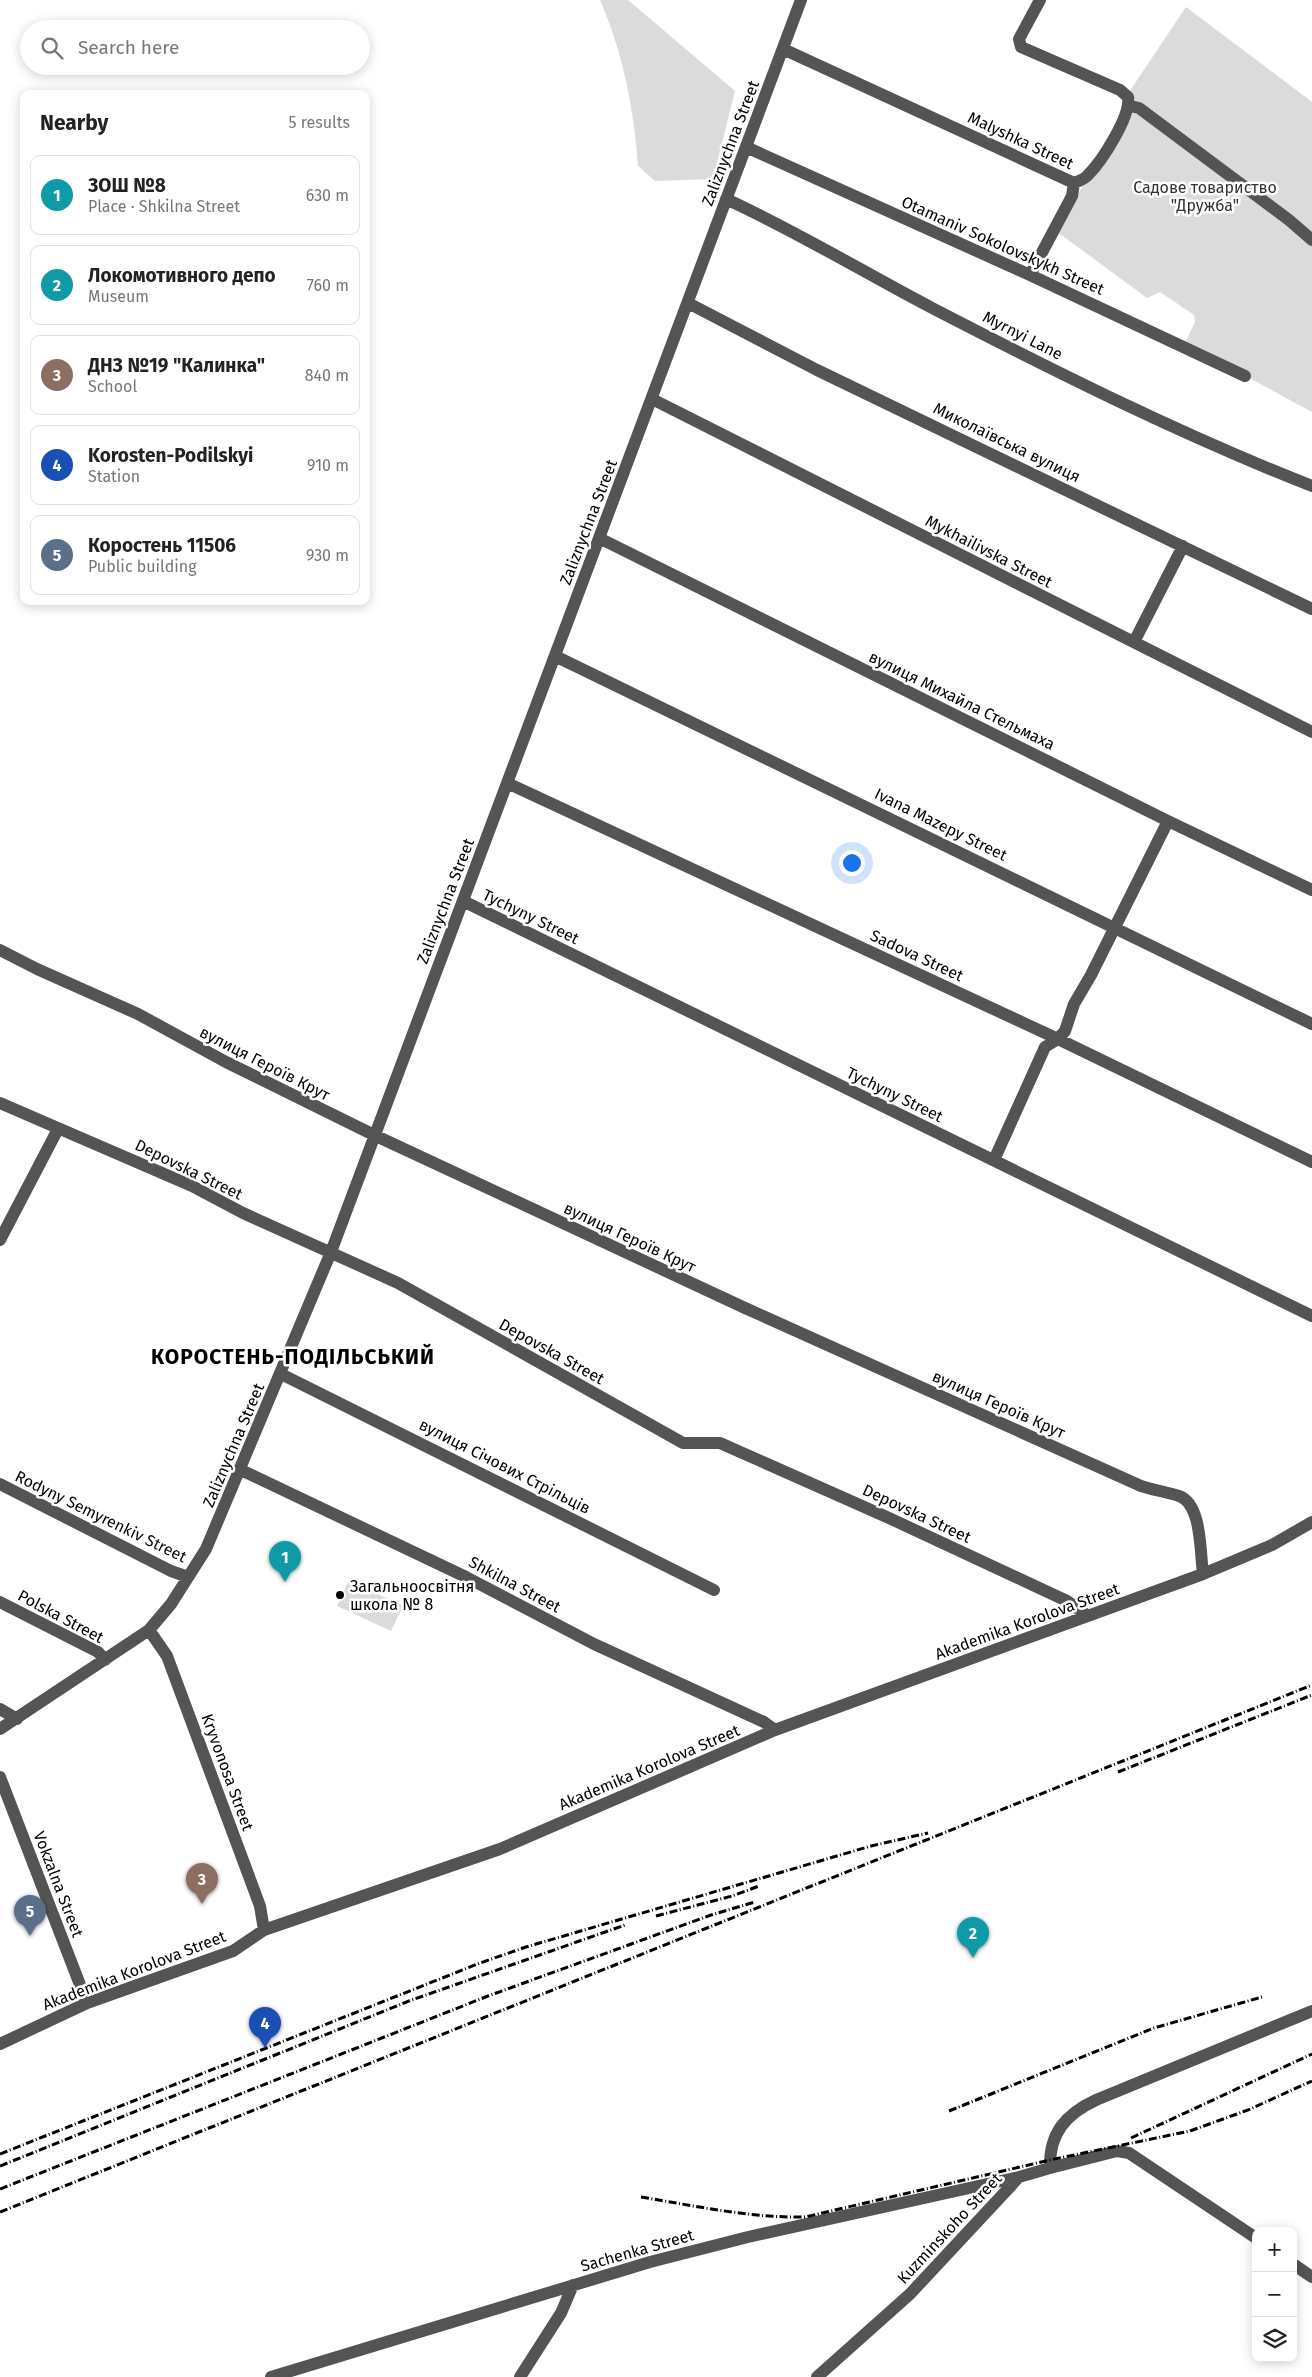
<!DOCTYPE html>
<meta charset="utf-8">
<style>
:root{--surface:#fff;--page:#f6f6f6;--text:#222;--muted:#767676;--line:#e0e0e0;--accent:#d93025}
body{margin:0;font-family:"Fira Sans",sans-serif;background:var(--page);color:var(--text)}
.controls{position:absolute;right:15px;bottom:15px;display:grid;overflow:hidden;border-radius:10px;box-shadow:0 2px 12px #0003}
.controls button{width:45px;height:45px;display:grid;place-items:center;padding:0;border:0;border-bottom:1px solid var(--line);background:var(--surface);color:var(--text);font:25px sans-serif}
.you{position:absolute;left:851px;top:862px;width:18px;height:18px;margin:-12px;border:4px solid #fff;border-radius:50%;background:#1a73e8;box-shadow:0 0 0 8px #1a73e833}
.badge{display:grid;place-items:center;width:32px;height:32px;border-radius:50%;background:var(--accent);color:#fff;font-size:16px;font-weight:700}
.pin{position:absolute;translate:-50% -41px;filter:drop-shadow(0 1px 2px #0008)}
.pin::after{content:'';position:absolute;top:26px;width:18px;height:15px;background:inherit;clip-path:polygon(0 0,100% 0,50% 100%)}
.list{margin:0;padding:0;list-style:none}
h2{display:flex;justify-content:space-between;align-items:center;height:65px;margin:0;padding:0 20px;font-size:21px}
h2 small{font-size:16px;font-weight:400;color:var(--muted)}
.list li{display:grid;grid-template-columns:32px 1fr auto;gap:15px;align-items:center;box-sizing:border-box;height:80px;margin:0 10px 10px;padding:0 10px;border:1px solid var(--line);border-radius:10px}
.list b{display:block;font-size:19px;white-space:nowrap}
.list p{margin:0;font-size:16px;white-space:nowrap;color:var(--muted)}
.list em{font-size:16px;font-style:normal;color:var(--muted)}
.icon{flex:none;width:28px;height:28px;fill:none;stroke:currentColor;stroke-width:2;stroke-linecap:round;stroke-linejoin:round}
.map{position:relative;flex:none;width:1312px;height:2377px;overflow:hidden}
.search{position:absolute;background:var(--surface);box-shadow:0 2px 12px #0003;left:20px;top:20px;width:350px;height:55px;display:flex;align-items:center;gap:12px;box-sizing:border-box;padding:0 18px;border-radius:28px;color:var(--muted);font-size:19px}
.panel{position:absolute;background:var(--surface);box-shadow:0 2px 12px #0003;left:20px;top:90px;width:350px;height:515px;border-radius:10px}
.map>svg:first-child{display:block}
</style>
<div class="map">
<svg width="1312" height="2377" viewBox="0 0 1312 2377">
<rect width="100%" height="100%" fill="#fff"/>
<path fill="#dbdbdb" d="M 600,0 L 628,0 L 735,91 L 713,179 L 655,181 L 638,166 C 634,109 623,53 600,0 Z
M 1186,7 L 1312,102 L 1312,412 L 1185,343 L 1195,322 L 1194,315 L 1160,292 L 1147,298 L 1056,231 L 1084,184 L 1129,117 L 1131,89 Z
M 349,1580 L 403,1606 L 391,1631 L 337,1606 Z"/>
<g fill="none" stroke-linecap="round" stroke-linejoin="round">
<path stroke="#545454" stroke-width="12" d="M 783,49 L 1074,183 C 1079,181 1085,179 1088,175 C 1102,161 1131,116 1128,97 L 1120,90 L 1021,47 L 1019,39 L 1040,0
M 1130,106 L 1139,108 L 1289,220 L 1312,240
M 746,147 L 1030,275 L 1245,376
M 726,199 C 798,232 865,273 934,309 C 1058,373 1182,435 1312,486
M 1030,275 L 1072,196 L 1074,183
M 688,303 L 817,370 L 1312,609
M 652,399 L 1312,732
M 599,538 L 1168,821 L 1312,890
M 1134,642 L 1183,546
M 555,656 L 1312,1024
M 507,783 L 1058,1039 L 1312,1162
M 463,901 L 1312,1316
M 0,950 L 37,969 L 138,1014 L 226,1062 L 374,1135 L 745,1308 L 1141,1486 C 1153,1490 1167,1492 1179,1496 C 1202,1504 1200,1552 1203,1574
M 0,1103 L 192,1186 L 243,1213 L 398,1283 L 683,1443 L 720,1443 L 889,1518 L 1067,1601 L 1088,1616
M 994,1160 L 1045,1047 L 1058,1039 L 1065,1031 L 1074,1004 L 1091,975 L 1168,821
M 0,1240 L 58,1129
M 281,1374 L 714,1590
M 239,1469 L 466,1577 L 594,1644 L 764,1722 L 775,1730
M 0,1484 L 171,1571 L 188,1577
M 0,1602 L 98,1652 L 105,1660
M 149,1630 L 167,1656 L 260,1906 L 264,1930
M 0,1709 L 17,1719
M 0,1729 L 149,1630 L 171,1604 L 206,1549 L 331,1252 L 801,0
M 0,1777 L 87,2003
M 0,2044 L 87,2003 L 233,1951 L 264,1930 L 500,1849 L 775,1730 L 1203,1574 L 1272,1545 L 1312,1522
M 1050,2168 L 1117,2151 L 1129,2153 L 1256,2238
M 1293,2264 L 1312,2277
M 271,2377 L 650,2262 L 748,2237 L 1019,2177
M 520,2377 L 561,2313 L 573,2285
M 817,2377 L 910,2294 L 1019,2177 L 1050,2168 C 1049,2133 1066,2114 1096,2100 L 1312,2011"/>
<path stroke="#000" stroke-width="3" stroke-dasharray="8 2.5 1 2.5" stroke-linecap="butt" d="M 1118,1772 L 1312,1695
M 656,1916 L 732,1896 L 759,1886
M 949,2111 L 1154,2028 L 1262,1997
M 1131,2138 L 1312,2054
M 0,2154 L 480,1963 L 526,1947 L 871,1846 L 928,1833
M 0,2166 L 409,2001 L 625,1925
M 0,2189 L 488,1996 L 711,1915 L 755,1902
M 641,2197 C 696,2206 750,2218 805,2217 L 1050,2160 L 1190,2131 L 1248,2110 L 1312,2081
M 0,2212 L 1312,1685"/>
</g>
<circle fill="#000" stroke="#fff" stroke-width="2" cx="340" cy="1595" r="5"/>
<g text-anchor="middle" stroke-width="5" stroke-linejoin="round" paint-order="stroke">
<g font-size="16" fill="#000" stroke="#fff">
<text transform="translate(1021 140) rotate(25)" y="6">Malyshka Street</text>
<text transform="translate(730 143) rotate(-69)" y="6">Zaliznychna Street</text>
<text transform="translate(1003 245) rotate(24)" y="6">Otamaniv Sokolovskykh Street</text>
<text transform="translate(1023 335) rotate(27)" y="6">Myrnyi Lane</text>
<text transform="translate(1007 442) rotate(26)" y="6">Миколаївська вулиця</text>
<text transform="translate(588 522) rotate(-69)" y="6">Zaliznychna Street</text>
<text transform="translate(989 551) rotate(27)" y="6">Mykhailivska Street</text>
<text transform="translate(962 700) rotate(26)" y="6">вулиця Михайла Стельмаха</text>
<text transform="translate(941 824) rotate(26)" y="6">Ivana Mazepy Street</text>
<text transform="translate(445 901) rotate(-69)" y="6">Zaliznychna Street</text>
<text transform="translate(531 916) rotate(26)" y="6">Tychyny Street</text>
<text transform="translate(917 955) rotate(25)" y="6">Sadova Street</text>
<text transform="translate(265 1063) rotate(27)" y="6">вулиця Героїв Крут</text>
<text transform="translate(895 1094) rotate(26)" y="6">Tychyny Street</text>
<text transform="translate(189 1169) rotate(26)" y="6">Depovska Street</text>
<text transform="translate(630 1237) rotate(25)" y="6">вулиця Героїв Крут</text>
<text transform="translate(552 1351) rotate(29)" y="6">Depovska Street</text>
<text transform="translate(999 1404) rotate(24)" y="6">вулиця Героїв Крут</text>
<text transform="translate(233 1445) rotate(-67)" y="6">Zaliznychna Street</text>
<text transform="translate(505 1466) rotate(27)" y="6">вулиця Січових Стрільців</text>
<text transform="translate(917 1513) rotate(25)" y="6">Depovska Street</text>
<text transform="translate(101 1516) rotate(26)" y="6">Rodyny Semyrenkiv Street</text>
<text transform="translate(515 1584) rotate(28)" y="6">Shkilna Street</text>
<text transform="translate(61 1616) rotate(28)" y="6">Polska Street</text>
<text transform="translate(1027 1621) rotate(-20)" y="6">Akademika Korolova Street</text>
<text transform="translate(649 1767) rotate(-23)" y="6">Akademika Korolova Street</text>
<text transform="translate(228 1772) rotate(70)" y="6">Kryvonosa Street</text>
<text transform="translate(59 1884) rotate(69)" y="6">Vokzalna Street</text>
<text transform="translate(134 1970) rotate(-21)" y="6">Akademika Korolova Street</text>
<text transform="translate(949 2228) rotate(-47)" y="6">Kuzminskoho Street</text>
<text transform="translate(637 2250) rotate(-16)" y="6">Sachenka Street</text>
</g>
<g font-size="16" fill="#323232" stroke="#fff">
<text x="1205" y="193">Садове товариство<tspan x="1205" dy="18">"Дружба"</tspan></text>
</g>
<g font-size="16" fill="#000" stroke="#fff" text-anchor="start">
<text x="350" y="1592">Загальноосвітня<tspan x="350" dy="18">школа № 8</tspan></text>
</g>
<g font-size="21" font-weight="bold" letter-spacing="1" fill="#000" stroke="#fff">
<text x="293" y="1364">КОРОСТЕНЬ-ПОДІЛЬСЬКИЙ</text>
</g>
</g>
</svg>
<div class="controls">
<button>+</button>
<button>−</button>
<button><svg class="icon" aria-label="layers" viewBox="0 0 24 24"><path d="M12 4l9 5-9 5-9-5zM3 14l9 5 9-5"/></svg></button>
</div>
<div class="you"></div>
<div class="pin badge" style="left:285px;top:1582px;background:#0f9aa8">1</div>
<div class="pin badge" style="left:973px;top:1958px;background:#0f9aa8">2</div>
<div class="pin badge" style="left:202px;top:1904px;background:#8d6e63">3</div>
<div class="pin badge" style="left:265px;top:2048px;background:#1a4fb4">4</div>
<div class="pin badge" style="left:30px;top:1936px;background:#5c6f8a">5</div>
<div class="search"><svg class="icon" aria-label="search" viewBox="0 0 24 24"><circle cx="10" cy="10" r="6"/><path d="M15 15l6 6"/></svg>Search here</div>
<section class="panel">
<h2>Nearby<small>5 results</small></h2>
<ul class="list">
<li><span class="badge" style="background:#0f9aa8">1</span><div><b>ЗОШ №8</b><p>Place · Shkilna Street</p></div><em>630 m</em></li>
<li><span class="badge" style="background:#0f9aa8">2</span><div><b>Локомотивного депо</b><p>Museum</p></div><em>760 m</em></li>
<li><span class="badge" style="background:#8d6e63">3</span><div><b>ДНЗ №19 &quot;Калинка&quot;</b><p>School</p></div><em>840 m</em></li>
<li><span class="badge" style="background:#1a4fb4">4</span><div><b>Korosten-Podilskyi</b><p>Station</p></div><em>910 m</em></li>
<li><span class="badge" style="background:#5c6f8a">5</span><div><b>Коростень 11506</b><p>Public building</p></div><em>930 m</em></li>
</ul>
</section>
</div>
